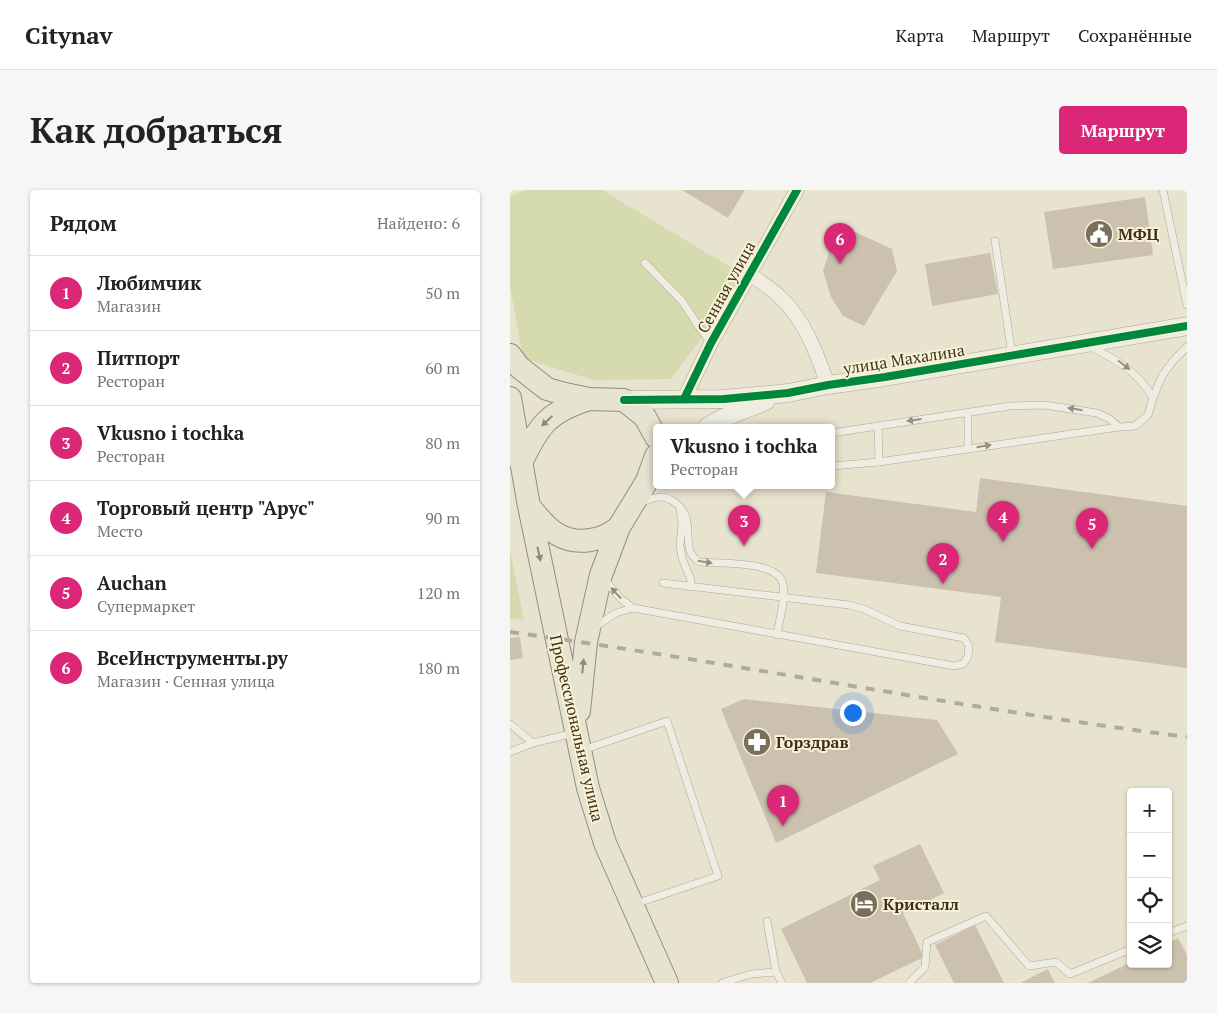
<!DOCTYPE html>
<html lang="ru">
<meta charset="utf-8">
<style>
:root{--surface:#fff;--page:#f6f6f6;--text:#222;--muted:#767676;--line:#e0e0e0;--accent:#db2777}
body{margin:0;font-family:"PT Serif",serif;background:var(--page);color:var(--text)}
.controls{position:absolute;right:15px;bottom:15px;display:grid;overflow:hidden;border-radius:5px;box-shadow:0 1px 4px #0004}
.controls button{width:45px;height:45px;display:grid;place-items:center;padding:0;border:0;border-bottom:1px solid var(--line);background:var(--surface);color:var(--text);font:25px sans-serif}
.you{position:absolute;left:342px;top:522px;width:18px;height:18px;margin:-12px;border:4px solid #fff;border-radius:50%;background:#1a73e8;box-shadow:0 0 0 8px #1a73e833}
.badge{display:grid;place-items:center;width:32px;height:32px;border-radius:50%;background:var(--accent);color:#fff;font-size:16px;font-weight:700}
.pin{position:absolute;translate:-50% -41px;filter:drop-shadow(0 1px 2px #0008)}
.pin::after{content:'';position:absolute;top:26px;width:18px;height:15px;background:inherit;clip-path:polygon(0 0,100% 0,50% 100%)}
.popup{position:absolute;left:143px;top:234px;width:182px;height:65px;box-sizing:border-box;display:grid;place-content:center;border-radius:5px;background:var(--surface);filter:drop-shadow(0 1px 4px #0005);font-size:16px;white-space:nowrap;color:var(--muted)}
.popup b{font-size:19px;color:var(--text)}
.popup::after{content:'';position:absolute;left:50%;top:100%;margin-left:-10px;border:10px solid transparent;border-top-color:var(--surface)}
.list{margin:0;padding:0;list-style:none}
h2{display:flex;justify-content:space-between;align-items:center;height:65px;margin:0;padding:0 20px;font-size:21px}
h2 small{font-size:16px;font-weight:400;color:var(--muted)}
.list li{display:grid;grid-template-columns:32px 1fr auto;gap:15px;align-items:center;box-sizing:border-box;height:75px;padding:0 20px;border-top:1px solid var(--line)}
.list b{display:block;font-size:19px;white-space:nowrap}
.list p{margin:0;font-size:16px;white-space:nowrap;color:var(--muted)}
.list em{font-size:16px;font-style:normal;color:var(--muted)}
.icon{flex:none;width:28px;height:28px;fill:none;stroke:currentColor;stroke-width:2;stroke-linecap:round;stroke-linejoin:round}
.map{position:relative;flex:none;width:677px;height:793px;overflow:hidden;border-radius:5px}
header{display:flex;align-items:center;gap:30px;box-sizing:border-box;height:70px;padding:0 25px;background:var(--surface);border-bottom:1px solid var(--line)}
header strong{font-size:24px}
nav{display:flex;gap:28px;margin-inline-start:auto;font-size:18px}
.intro{display:flex;align-items:center;justify-content:space-between;box-sizing:border-box;height:120px;padding:0 30px}
h1{margin:0;font-size:35px}
.button{padding:12px 22px;border-radius:5px;background:var(--accent);color:#fff;font-size:18px;font-weight:700}
main{display:flex;gap:30px;padding:0 30px}
aside{flex:1;background:var(--surface);border-radius:5px;box-shadow:0 1px 4px #0004}
.map>svg:first-child{display:block}
</style>
<header>
<strong>Citynav</strong>
<nav><a>Карта</a><a>Маршрут</a><a>Сохранённые</a></nav>
</header>
<div class="intro"><h1>Как добраться</h1><a class="button">Маршрут</a></div>
<main>
<aside>
<h2>Рядом<small>Найдено: 6</small></h2>
<ul class="list">
<li><span class="badge">1</span><div><b>Любимчик</b><p>Магазин</p></div><em>50 m</em></li>
<li><span class="badge">2</span><div><b>Питпорт</b><p>Ресторан</p></div><em>60 m</em></li>
<li><span class="badge">3</span><div><b>Vkusno i tochka</b><p>Ресторан</p></div><em>80 m</em></li>
<li><span class="badge">4</span><div><b>Торговый центр &quot;Арус&quot;</b><p>Место</p></div><em>90 m</em></li>
<li><span class="badge">5</span><div><b>Auchan</b><p>Супермаркет</p></div><em>120 m</em></li>
<li><span class="badge">6</span><div><b>ВсеИнструменты.ру</b><p>Магазин · Сенная улица</p></div><em>180 m</em></li>
</ul>
</aside>
<div class="map">
<svg width="677" height="793" viewBox="0 0 677 793">
<rect width="100%" height="100%" fill="#e8e3ce"/>
<path fill="#d6daaf" d="M 15,0 L 92,0 L 237,87 L 161,189 L 83,190 L 13,168 L 0,96 L 0,6 Z
M 0,360 L 14,430 L 0,428 Z"/>
<path fill="#ccc1af" d="M 172,0 L 235,0 L 218,28 Z
M 635,7 L 643,65 L 543,79 L 534,22 Z
M 330,35 L 382,59 L 387,81 L 354,136 L 333,126 L 321,107 L 313,81 L 324,46 Z
M 480,63 L 488,104 L 422,116 L 415,74 Z
M 470,288 L 677,316 L 677,478 L 485,452 L 491,407 L 306,383 L 316,302 L 466,322 Z
M 10,447 L 13,468 L 0,470 L 0,448 Z
M 234,509 L 427,530 L 448,564 L 266,653 L 211,519 Z
M 410,654 L 434,703 L 393,723 L 414,767 L 360,793 L 297,793 L 271,739 L 370,690 L 363,676 Z
M 465,735 L 494,793 L 444,793 L 425,755 Z
M 668,748 L 677,765 L 677,793 L 578,793 L 621,772 L 621,774 L 658,774 L 658,753 Z
M 538,779 L 545,793 L 510,793 Z"/>
<g fill="none" stroke-linecap="round" stroke-linejoin="round">
<defs>
<path id="service" d="M 653,0 L 677,115
M 485,51 L 502,165
M 135,73 L 172,111 L 189,137 L 201,153
M 581,157 C 607,170 628,182 643,208
M 458,223 L 458,259
M 368,236 L 369,272
M 322,243 L 500,216 L 534,215 L 587,223 L 600,229 L 609,237
M 322,276 L 369,272 L 609,237 L 625,236 L 638,225 L 643,208 L 652,186 L 663,171 L 677,157
M 131,312 C 147,307 153,303 167,314 C 188,331 168,361 190,372 C 210,374 268,370 273,394 C 276,410 269,430 267,445
M 170,317 L 172,334 L 170,355 L 172,368 L 181,390 L 180,397
M 95,390 L 111,409 L 123,418
M 85,437 L 106,423 L 123,418 L 444,476 L 453,474 L 458,467 L 459,456 L 454,448 L 390,436 L 354,419 L 339,415 L 153,393
M 0,534 L 23,553
M 73,560 L 157,531 L 208,686 L 125,714
M 0,562 L 23,553 L 64,543
M 257,731 L 266,782
M 658,743 L 677,736
M 212,793 L 241,784 L 266,782 L 272,793
M 399,793 L 415,777 L 417,752 L 476,726 L 519,776 L 546,772 L 560,784 L 621,759"/>
<path id="minor" d="M 239,84 C 250,91 261,98 270,107 C 295,130 307,164 318,195
M 174,209 L 201,153 L 287,0"/>
<path id="tertiary" d="M 114,210 L 214,209 L 278,203 L 318,195 L 375,187 L 677,136
M 197,237 L 213,228 L 256,211"/>
<path id="primary" d="M 0,165 L 9,177 L 37,199 L 55,204 L 79,209 L 114,210 L 135,227 L 146,247
M 0,208 L 19,316 L 78,598 L 95,653 L 157,793
M 11,273 C 29,235 38,222 79,209
M 19,316 C 27,326 36,338 47,344 C 66,356 93,351 109,337
M 69,521 L 76,452 L 91,385 L 109,337 L 137,291 L 146,266"/>
</defs>
<use href="#service" stroke="#aea797" stroke-width="8"/>
<use href="#minor" stroke="#aea797" stroke-width="15"/>
<use href="#tertiary" stroke="#aea797" stroke-width="19"/>
<use href="#primary" stroke="#938d7e" stroke-width="24"/>
<use href="#service" stroke="#efece1" stroke-width="7"/>
<use href="#minor" stroke="#efece1" stroke-width="14"/>
<use href="#tertiary" stroke="#efece1" stroke-width="18"/>
<use href="#primary" stroke="#e7e3d1" stroke-width="22"/>
<path stroke="#afaba0" stroke-width="4" stroke-dasharray="9 9" stroke-linecap="butt" d="M 0,442 C 226,473 450,518 677,547"/>
<defs>
<path id="cycleway" d="M 174,209 L 201,153 L 287,0
M 114,210 L 214,209 L 278,203 L 318,195 L 375,187 L 677,136"/>
</defs>
<use href="#cycleway" stroke="#f9f2d4" stroke-width="11"/>
<use href="#cycleway" stroke="#00873e" stroke-width="8"/>
</g>
<defs><path id="oneway-solid" d="M-6-.8H1V-3.2L6.5 0L1 3.2V.8H-6Z" transform="scale(1.25)"/></defs>
<g fill="#968e7f">
<use href="#oneway-solid" transform="translate(614 175) rotate(37)"/>
<use href="#oneway-solid" transform="translate(565 219) rotate(-171)"/>
<use href="#oneway-solid" transform="translate(404 230) rotate(172)"/>
<use href="#oneway-solid" transform="translate(474 256) rotate(-9)"/>
<use href="#oneway-solid" transform="translate(195 372) rotate(9)"/>
<use href="#oneway-solid" transform="translate(106 403) rotate(-133)"/>
</g>
<g fill="#928a77">
<use href="#oneway-solid" transform="translate(37 231) rotate(137)"/>
<use href="#oneway-solid" transform="translate(29 364) rotate(78)"/>
<use href="#oneway-solid" transform="translate(73 476) rotate(-84)"/>
</g>
<defs>
<symbol id="civic-disc" viewBox="-11 -11 22 22"><circle r="9.5" fill="#7a6f5b" stroke="#f9f2d4"/><path d="M-.6-6.5H3V-4.5H.6V-3L4-1V1h2V6H-6V1h2V-1L-.6-3ZM-1.2 2.5V6h2.4V2.5Z" fill="#fff"/></symbol>
<symbol id="pharmacy-disc" viewBox="-11 -11 22 22"><circle r="9.5" fill="#7a6f5b" stroke="#f9f2d4"/><path d="M-2-6h4v4h4v4h-4v4h-4v-4h-4v-4h4Z" fill="#fff"/></symbol>
<symbol id="hotel-disc" viewBox="-11 -11 22 22"><circle r="9.5" fill="#7a6f5b" stroke="#f9f2d4"/><path d="M-6-4.5h1.5V1H6V5H4.5V3h-9V5H-6ZM-4 0a1.8 1.8 0 1 1 3.6 0ZM.5 0V-2.5h3Q6-2.5 6 0Z" fill="#fff"/></symbol>
</defs>
<g fill-rule="evenodd">
<use href="#civic-disc" x="573" y="28" width="32" height="32"/>
<use href="#pharmacy-disc" x="231" y="536" width="32" height="32"/>
<use href="#hotel-disc" x="338" y="698" width="32" height="32"/>
</g>
<g text-anchor="middle" stroke-width="4" stroke-linejoin="round" paint-order="stroke">
<g font-size="16" font-weight="bold" fill="#3e301d" stroke="#f9f2d4" text-anchor="start">
<text x="608" y="50">МФЦ</text>
<text x="266" y="558">Горздрав</text>
<text x="373" y="720">Кристалл</text>
</g>
<g font-size="16" fill="#3e301d" stroke="#f9f2d4">
<text transform="translate(216 97) rotate(-61)" y="6">Сенная улица</text>
<text transform="translate(394 169) rotate(-9)" y="6">улица Махалина</text>
<text transform="translate(67 538) rotate(77)" y="6">Профессиональная улица</text>
</g>
</g>
</svg>
<div class="controls">
<button>+</button>
<button>−</button>
<button><svg class="icon" aria-label="locate" viewBox="0 0 24 24"><circle cx="12" cy="12" r="6"/><path d="M12 2v4M12 18v4M2 12h4M18 12h4"/></svg></button>
<button><svg class="icon" aria-label="layers" viewBox="0 0 24 24"><path d="M12 4l9 5-9 5-9-5zM3 14l9 5 9-5"/></svg></button>
</div>
<div class="you"></div>
<div class="pin badge" style="left:273px;top:636px">1</div>
<div class="pin badge" style="left:433px;top:394px">2</div>
<div class="pin badge" style="left:234px;top:356px">3</div>
<div class="popup"><b>Vkusno i tochka</b>Ресторан</div>
<div class="pin badge" style="left:493px;top:352px">4</div>
<div class="pin badge" style="left:582px;top:359px">5</div>
<div class="pin badge" style="left:330px;top:74px">6</div>
</div>
</main>
